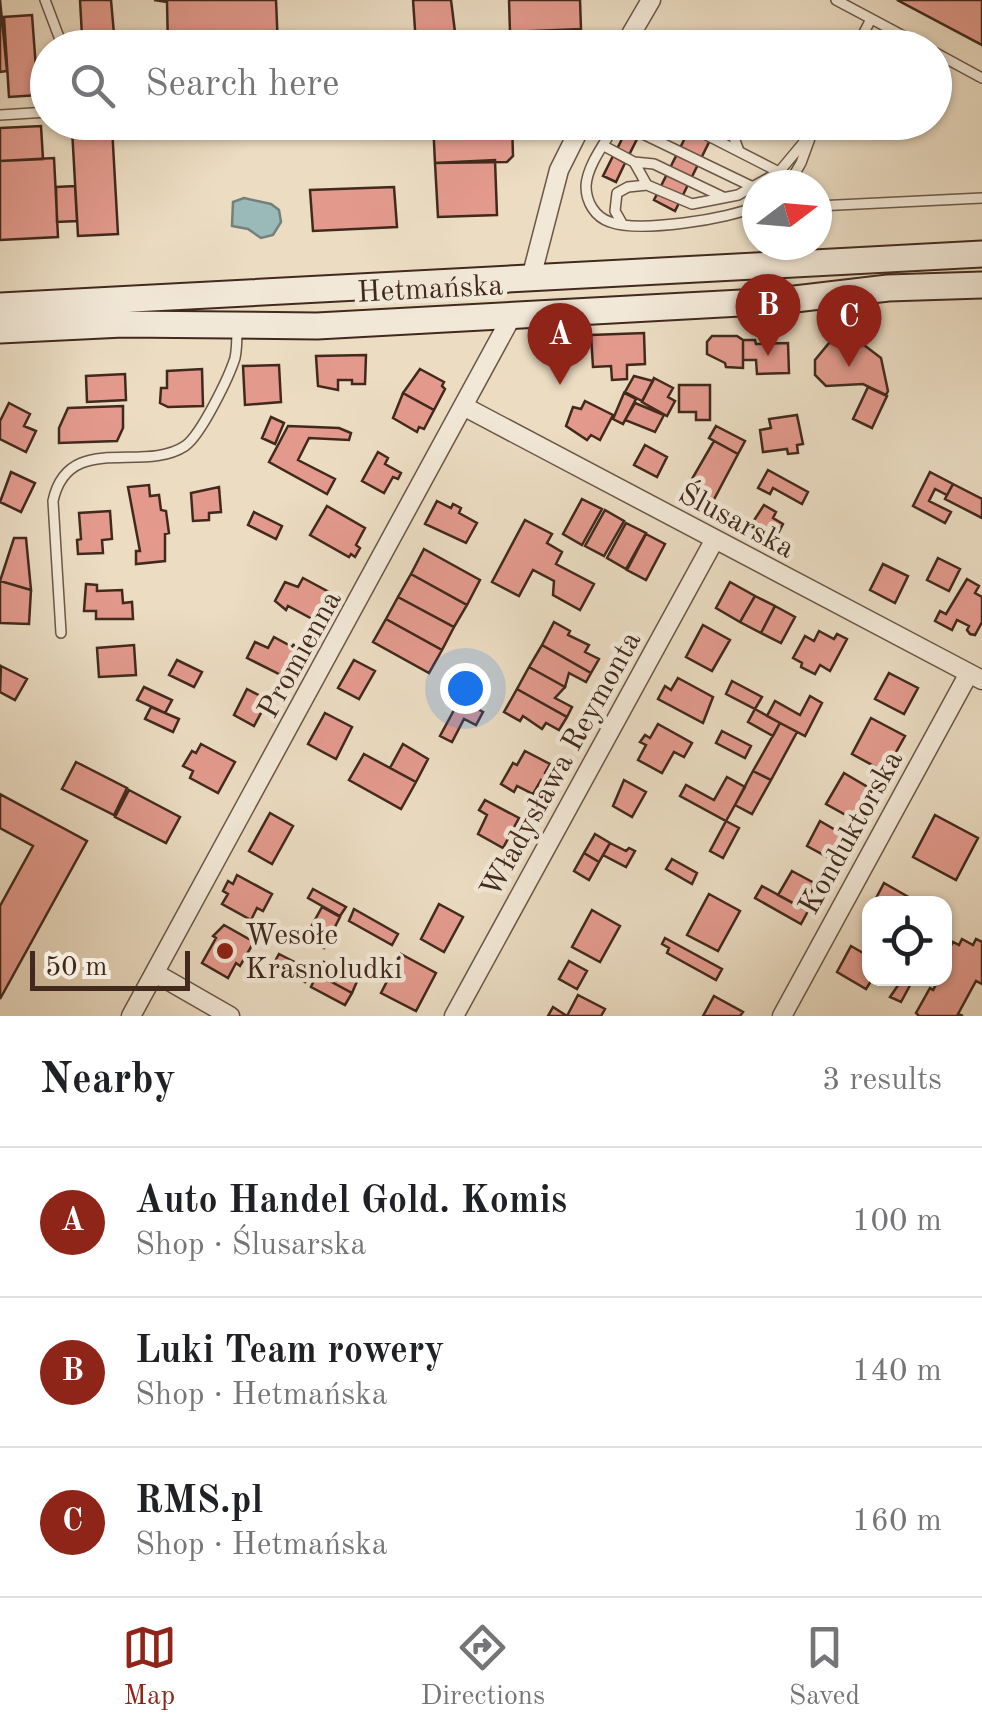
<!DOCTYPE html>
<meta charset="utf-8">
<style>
:root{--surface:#fff;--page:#f6f6f6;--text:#202124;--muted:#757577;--line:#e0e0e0;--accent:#8f2418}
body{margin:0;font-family:"Old Standard TT",serif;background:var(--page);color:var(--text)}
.controls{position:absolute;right:30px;bottom:30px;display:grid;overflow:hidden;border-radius:20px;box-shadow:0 2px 8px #0004}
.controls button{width:90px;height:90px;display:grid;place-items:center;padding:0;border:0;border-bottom:2px solid var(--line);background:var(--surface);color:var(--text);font:50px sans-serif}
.compass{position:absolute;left:742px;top:170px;width:90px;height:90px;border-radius:50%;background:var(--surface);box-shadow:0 2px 8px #0004;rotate:74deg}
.scale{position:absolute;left:30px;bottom:25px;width:160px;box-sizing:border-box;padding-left:10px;border:5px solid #41291d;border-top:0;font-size:28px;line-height:35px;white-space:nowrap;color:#41291d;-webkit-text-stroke:8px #f2e8d7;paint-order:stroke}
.you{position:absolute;left:465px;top:688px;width:35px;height:35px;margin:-25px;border:8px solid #fff;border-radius:50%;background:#1a73e8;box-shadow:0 0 0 15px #1a73e833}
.badge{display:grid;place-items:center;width:65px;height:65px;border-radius:50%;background:var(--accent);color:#fff;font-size:32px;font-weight:700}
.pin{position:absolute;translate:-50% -82px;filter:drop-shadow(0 2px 5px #0008)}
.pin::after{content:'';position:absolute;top:52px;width:35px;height:30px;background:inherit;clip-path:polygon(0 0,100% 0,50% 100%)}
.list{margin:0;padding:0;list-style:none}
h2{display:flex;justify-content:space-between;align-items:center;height:130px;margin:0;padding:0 40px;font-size:42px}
h2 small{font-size:32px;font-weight:400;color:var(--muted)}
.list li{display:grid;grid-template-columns:65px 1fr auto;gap:30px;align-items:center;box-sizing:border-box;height:150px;padding:0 40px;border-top:2px solid var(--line)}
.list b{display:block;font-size:38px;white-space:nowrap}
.list p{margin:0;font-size:32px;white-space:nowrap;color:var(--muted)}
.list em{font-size:32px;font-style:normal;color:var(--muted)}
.icon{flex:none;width:55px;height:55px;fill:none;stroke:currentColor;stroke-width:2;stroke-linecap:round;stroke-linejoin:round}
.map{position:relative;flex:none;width:982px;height:1016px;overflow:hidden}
.search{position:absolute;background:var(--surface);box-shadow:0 2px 8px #0004;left:30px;right:30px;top:30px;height:110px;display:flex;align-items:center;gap:25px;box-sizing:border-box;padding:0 35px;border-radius:55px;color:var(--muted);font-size:38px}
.sheet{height:580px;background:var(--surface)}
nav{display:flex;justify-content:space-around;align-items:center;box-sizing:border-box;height:140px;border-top:2px solid var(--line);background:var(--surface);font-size:28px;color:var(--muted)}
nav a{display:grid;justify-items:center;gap:5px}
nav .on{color:var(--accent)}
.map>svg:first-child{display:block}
</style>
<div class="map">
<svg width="982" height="1016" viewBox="0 0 982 1016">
<rect width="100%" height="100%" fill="#ebdcc2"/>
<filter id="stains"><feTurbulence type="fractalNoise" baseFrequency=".002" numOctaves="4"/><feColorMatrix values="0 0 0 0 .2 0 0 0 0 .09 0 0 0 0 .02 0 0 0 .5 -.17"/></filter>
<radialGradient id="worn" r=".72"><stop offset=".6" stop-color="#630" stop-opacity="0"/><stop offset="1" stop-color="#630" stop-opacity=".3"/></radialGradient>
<path fill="#99bab8" stroke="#76807a" stroke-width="2.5" d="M 244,198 L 271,204 L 279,210 L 281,222 L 273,235 L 261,238 L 248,229 L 232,226 L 233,202 Z"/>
<path fill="#e39a8d" stroke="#41291d" stroke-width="2.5" d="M 0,0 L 7,71 L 0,72 Z
M 80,0 L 111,0 L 114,34 L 82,36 Z
M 154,0 L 276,0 L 278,48 L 168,48 L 167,2 Z
M 413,0 L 451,0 L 456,40 L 416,44 Z
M 509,0 L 580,0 L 581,29 L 510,32 Z
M 897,0 L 982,0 L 982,45 Z
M 32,15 L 38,95 L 9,97 L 4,17 Z
M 108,34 L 109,48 L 83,48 L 82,36 Z
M 433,122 L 512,122 L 513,156 L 507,162 L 435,163 Z
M 693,122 L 719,122 L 675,211 L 654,200 Z
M 41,126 L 43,159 L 0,161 L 0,128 Z
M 112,127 L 118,234 L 78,236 L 72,129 Z
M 626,131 L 638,137 L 629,155 L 617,149 Z
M 613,156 L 625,163 L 616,182 L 603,176 Z
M 54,158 L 58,237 L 0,240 L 0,161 Z
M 495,160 L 497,215 L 438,217 L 435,163 Z
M 75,186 L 77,221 L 57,222 L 56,187 Z
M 394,187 L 397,227 L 313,231 L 310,190 Z
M 644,333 L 645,364 L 627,365 L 627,379 L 612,380 L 611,366 L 593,367 L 591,335 Z
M 712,336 L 737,336 L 743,340 L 743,368 L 726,367 L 725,363 L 707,354 L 707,342 Z
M 743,340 L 755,340 L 756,344 L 788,343 L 789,373 L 757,374 L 756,360 L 743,360 Z
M 860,342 L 881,358 L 888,391 L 886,395 L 863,384 L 826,386 L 815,375 L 815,360 L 829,343 Z
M 366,355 L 365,384 L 352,384 L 352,380 L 338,380 L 338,390 L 318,386 L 316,356 Z
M 279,365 L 281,402 L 245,405 L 243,366 Z
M 202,369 L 203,406 L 168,407 L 160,403 L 161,388 L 167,388 L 167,371 Z
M 420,369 L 444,382 L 442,386 L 445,389 L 434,410 L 403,393 Z
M 125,374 L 126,400 L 87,402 L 86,376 Z
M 634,376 L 653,381 L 642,401 L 625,392 Z
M 654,378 L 673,388 L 668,397 L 675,401 L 667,416 L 642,402 Z
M 679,385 L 710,385 L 710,420 L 696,420 L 696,412 L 679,412 Z
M 868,387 L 887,396 L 872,428 L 853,419 Z
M 403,393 L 434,410 L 424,429 L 419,427 L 417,432 L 393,418 Z
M 624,393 L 636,399 L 623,424 L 613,419 Z
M 585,401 L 613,415 L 600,440 L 591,435 L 587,440 L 566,426 L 573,407 L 581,409 Z
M 9,403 L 30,414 L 24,426 L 36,431 L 26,452 L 0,439 L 0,421 Z
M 635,403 L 664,415 L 655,432 L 625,420 Z
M 123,406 L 123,428 L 117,441 L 59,443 L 59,428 L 68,408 Z
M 797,415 L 803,444 L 797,445 L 798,453 L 788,454 L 787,449 L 763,452 L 760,430 L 771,428 L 769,419 Z
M 271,417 L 284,423 L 275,444 L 262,438 Z
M 288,426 L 339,428 L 351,433 L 349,440 L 309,438 L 298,460 L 335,479 L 327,494 L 269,462 Z
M 716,426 L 745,441 L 738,454 L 709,438 Z
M 714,441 L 738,454 L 711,505 L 685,491 Z
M 645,445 L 667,457 L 657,477 L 634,465 Z
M 378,452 L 388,458 L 385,464 L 401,473 L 398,479 L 393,477 L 384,493 L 362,481 Z
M 768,470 L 808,492 L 802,504 L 773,488 L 770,494 L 758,488 Z
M 11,472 L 35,483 L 21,512 L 0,502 Z
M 930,472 L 953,484 L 947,495 L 935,489 L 929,501 L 951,512 L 945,523 L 913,506 Z
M 953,484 L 982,499 L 982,518 L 945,499 Z
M 149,485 L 150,496 L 159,495 L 161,510 L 166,511 L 169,533 L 165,534 L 165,561 L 136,564 L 136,551 L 140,551 L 128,487 Z
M 219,487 L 221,512 L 209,513 L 209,520 L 193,521 L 191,493 Z
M 582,499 L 602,509 L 582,545 L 563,534 Z
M 437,501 L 451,508 L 453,504 L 461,508 L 459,513 L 477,523 L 466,543 L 425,524 Z
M 764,505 L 776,512 L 773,518 L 783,524 L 774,541 L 749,528 Z
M 327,506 L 365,528 L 356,545 L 360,548 L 355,557 L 351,554 L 349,557 L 310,535 Z
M 605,510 L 624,521 L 604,556 L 585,546 Z
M 110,511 L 112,539 L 102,540 L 103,553 L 78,554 L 77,540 L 81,539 L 79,513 Z
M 254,512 L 282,526 L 276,539 L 248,525 Z
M 525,520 L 552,534 L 547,543 L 562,552 L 556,564 L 594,584 L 580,610 L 553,595 L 554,581 L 533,570 L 519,596 L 492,582 Z
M 626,523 L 646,533 L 626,569 L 607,558 Z
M 646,534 L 665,544 L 646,580 L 627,570 Z
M 14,538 L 26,538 L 31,590 L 0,581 Z
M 424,549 L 480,580 L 467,605 L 411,574 Z
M 938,558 L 960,569 L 949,591 L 927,580 Z
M 883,564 L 908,576 L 895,603 L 870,590 Z
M 411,574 L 467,605 L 454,627 L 398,597 Z
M 303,578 L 329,592 L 319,610 L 325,613 L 319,627 L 311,626 L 314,620 L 288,606 L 286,610 L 275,601 L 285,582 L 298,587 Z
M 967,579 L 979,586 L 975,593 L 982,597 L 982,622 L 975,635 L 970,634 L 967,630 L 969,626 L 957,620 L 952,630 L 935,621 L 940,611 L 946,614 Z
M 0,581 L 31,590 L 29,624 L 0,623 Z
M 730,582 L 755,596 L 740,622 L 716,608 Z
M 86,584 L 97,585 L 97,591 L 122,590 L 123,603 L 132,602 L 133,619 L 96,619 L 96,611 L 84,611 Z
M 755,596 L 775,606 L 761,633 L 740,622 Z
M 398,597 L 454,627 L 442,650 L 386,619 Z
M 775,606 L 795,617 L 781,643 L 761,633 Z
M 386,619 L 442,650 L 429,673 L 373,642 Z
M 554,622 L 570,631 L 568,635 L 589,645 L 585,652 L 599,659 L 591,673 L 542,645 Z
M 703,625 L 730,640 L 712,671 L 686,657 Z
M 819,631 L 834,639 L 837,634 L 847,639 L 830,671 L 820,665 L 815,674 L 801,667 L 802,663 L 793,658 L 805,636 L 814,641 Z
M 274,637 L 296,649 L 283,676 L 247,658 L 255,642 L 268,648 Z
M 134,645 L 136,675 L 99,677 L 97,648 Z
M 542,645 L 591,673 L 586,682 L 569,673 L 565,687 L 529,667 Z
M 177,660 L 202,672 L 194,687 L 169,675 Z
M 354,660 L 375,671 L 359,699 L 338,688 Z
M 1,666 L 27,679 L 15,700 L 0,692 Z
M 529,667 L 565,687 L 555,698 L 572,707 L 567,717 L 517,689 Z
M 889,673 L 918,688 L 904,714 L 875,699 Z
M 678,678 L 713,697 L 703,723 L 658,699 L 665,686 L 671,690 Z
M 732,681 L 762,697 L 755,709 L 726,694 Z
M 144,687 L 172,700 L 165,713 L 137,700 Z
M 247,689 L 268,700 L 254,726 L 234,715 Z
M 517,689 L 567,717 L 559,730 L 546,723 L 542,729 L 523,716 L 520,721 L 504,712 Z
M 810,696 L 822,703 L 805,736 L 767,716 L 775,701 L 800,715 Z
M 460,699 L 483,712 L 476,725 L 464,719 L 452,742 L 440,736 Z
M 151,707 L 179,719 L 173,732 L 145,719 Z
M 755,709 L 780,723 L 773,736 L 748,722 Z
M 325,713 L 352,727 L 336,759 L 308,744 Z
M 871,718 L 905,736 L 885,772 L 852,754 Z
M 780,723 L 797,732 L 771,780 L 753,771 Z
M 658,724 L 692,743 L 684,757 L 674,752 L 662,773 L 638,760 L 646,745 L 640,742 L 645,735 L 650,738 Z
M 722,731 L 751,746 L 745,758 L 716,743 Z
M 201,744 L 235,762 L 218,793 L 190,778 L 193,771 L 183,766 L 192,751 L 196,753 Z
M 403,744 L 428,759 L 416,782 L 390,768 Z
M 525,751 L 550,764 L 545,773 L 549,775 L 545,782 L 541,780 L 533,794 L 517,786 L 514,792 L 501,784 L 513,763 L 517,765 Z
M 364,754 L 416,782 L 401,809 L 349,780 Z
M 76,762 L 127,788 L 114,815 L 62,789 Z
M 753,771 L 771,780 L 752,814 L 735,805 Z
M 844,773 L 871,789 L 853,819 L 826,804 Z
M 727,777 L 745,787 L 726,821 L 680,796 L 686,785 L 714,800 Z
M 624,780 L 646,792 L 632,817 L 613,806 Z
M 129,790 L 180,817 L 166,843 L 115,817 Z
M 0,794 L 87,841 L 0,999 L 0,906 L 33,846 L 0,828 Z
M 485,800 L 519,818 L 503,848 L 478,834 L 487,815 L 479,810 Z
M 270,813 L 293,826 L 272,864 L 249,851 Z
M 935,815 L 978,838 L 956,880 L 913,857 Z
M 726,821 L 739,828 L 723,858 L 710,851 Z
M 820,821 L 844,835 L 831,859 L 807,846 Z
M 595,834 L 610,843 L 599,862 L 584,853 Z
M 610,843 L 626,851 L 629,848 L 635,851 L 626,867 L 603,855 Z
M 584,853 L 599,862 L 589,880 L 574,871 Z
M 672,859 L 697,873 L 692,884 L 666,869 Z
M 792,871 L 816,884 L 802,908 L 778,895 Z
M 237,875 L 272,894 L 263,911 L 257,908 L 251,920 L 222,904 L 228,894 L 223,891 L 228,881 L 233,884 Z
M 884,883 L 912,899 L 910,904 L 873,904 Z
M 762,886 L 808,911 L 801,924 L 755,898 Z
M 313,889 L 346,907 L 340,916 L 308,898 Z
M 709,894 L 740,911 L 718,951 L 687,935 Z
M 439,904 L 463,917 L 444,952 L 421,939 Z
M 322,907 L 340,917 L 324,948 L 305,938 Z
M 354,909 L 398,934 L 392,945 L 349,921 Z
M 592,910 L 620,926 L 600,962 L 572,947 Z
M 224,925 L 254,942 L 240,966 L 236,963 L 228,978 L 202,963 L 216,938 L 213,936 Z
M 665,938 L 722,969 L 716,980 L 667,953 L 669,948 L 662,944 Z
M 962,939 L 973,945 L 976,939 L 982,942 L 982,984 L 976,981 L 958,1014 L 963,1016 L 919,1016 L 916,1013 L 930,988 L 933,990 L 940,978 L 944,978 L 949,960 L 944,957 L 953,942 L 959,945 Z
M 851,946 L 870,957 L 870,978 L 873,978 L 866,989 L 837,972 Z
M 279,954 L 312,971 L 305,982 L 273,965 Z
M 401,954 L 436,973 L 416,1011 L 381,993 Z
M 569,961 L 587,971 L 577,989 L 559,979 Z
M 324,962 L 358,979 L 352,993 L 317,974 Z
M 317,974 L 352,993 L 345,1005 L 311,987 Z
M 903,978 L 914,978 L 901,1002 L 890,997 Z
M 578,995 L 605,1009 L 601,1016 L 548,1016 L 553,1007 L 567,1016 Z
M 714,996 L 743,1012 L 740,1016 L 703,1016 Z"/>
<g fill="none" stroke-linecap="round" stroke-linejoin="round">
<defs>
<path id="lane" d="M 45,0 L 59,37
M 836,0 L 926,48
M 856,48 L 871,19
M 934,52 L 982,78
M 0,115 L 48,112
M 617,122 C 607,140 587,165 586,186 C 586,202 595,217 610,222 C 639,233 729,219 757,206
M 618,122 L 753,187
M 681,122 L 779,172
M 728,122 L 739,151
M 604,146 L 634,162 L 647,185 L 692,204 L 738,195 L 779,172 L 809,136
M 634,162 L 654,164 L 723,197
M 788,185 L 801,163 L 816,122
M 817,206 L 982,198
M 623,225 L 615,211 L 617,193 L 628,187 L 647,185
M 61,633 L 53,501 C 68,431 143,474 185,446 C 201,435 229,377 235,358 C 237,349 237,337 237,327"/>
<path id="street" d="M 623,48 L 651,0
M 531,278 L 559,170 L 583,122
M 465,407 L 982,680
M 155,973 L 230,1016
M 131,1016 L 512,316
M 454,1016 L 715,539
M 782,1016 L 968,675"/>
<path id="secondary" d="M 0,306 L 982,254
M 0,330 L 123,324 L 317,326 L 778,301 L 888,288 L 982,285"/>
</defs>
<use href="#lane" stroke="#6c5646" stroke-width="12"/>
<use href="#street" stroke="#6c5646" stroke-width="21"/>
<use href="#secondary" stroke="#41291d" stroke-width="29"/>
<use href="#lane" stroke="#f2e8d7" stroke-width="9"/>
<use href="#street" stroke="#f2e8d7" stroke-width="18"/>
<use href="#secondary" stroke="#f2e8d7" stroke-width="25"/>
</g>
<circle fill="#8f2418" stroke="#f2e8d7" stroke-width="4" cx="225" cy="951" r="10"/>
<g text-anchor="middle" stroke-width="9" stroke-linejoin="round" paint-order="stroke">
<g font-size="30" fill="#41291d" stroke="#f2e8d7">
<text transform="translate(430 288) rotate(-3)" y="10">Hetmańska</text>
<text transform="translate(737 520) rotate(28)" y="10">Ślusarska</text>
<text transform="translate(299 654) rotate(-61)" y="10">Promienna</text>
<text transform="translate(560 764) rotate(-61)" y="10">Władysława Reymonta</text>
<text transform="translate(850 832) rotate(-61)" y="10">Konduktorska</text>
</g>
<g font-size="30" fill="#41291d" stroke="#f2e8d7" text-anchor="start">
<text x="245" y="944">Wesołe<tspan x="245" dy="34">Krasnoludki</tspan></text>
</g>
</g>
<rect width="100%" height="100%" filter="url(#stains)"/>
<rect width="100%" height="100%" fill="url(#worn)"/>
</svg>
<div class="controls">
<button><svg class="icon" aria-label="locate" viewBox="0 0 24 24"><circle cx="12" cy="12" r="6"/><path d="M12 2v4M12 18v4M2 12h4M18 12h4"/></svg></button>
</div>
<svg class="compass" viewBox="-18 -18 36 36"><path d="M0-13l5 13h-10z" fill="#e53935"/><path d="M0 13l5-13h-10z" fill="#757577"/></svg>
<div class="scale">50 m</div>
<div class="you"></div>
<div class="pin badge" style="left:560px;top:385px">A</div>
<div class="pin badge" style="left:768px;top:356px">B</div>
<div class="pin badge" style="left:849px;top:367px">C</div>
<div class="search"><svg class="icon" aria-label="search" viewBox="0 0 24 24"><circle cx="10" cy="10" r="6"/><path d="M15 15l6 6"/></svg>Search here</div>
</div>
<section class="sheet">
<h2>Nearby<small>3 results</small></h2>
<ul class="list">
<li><span class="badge">A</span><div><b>Auto Handel Gold. Komis</b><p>Shop · Ślusarska</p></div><em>100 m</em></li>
<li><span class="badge">B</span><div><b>Luki Team rowery</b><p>Shop · Hetmańska</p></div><em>140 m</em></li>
<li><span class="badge">C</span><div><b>RMS.pl</b><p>Shop · Hetmańska</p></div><em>160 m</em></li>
</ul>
</section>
<nav>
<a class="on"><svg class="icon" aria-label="map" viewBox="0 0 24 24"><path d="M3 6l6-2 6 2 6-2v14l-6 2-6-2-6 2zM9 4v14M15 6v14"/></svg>Map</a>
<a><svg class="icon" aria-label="directions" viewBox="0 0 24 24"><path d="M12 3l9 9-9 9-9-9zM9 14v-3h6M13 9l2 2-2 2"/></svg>Directions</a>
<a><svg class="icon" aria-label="saved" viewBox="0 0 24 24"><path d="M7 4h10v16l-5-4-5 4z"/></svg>Saved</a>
</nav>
